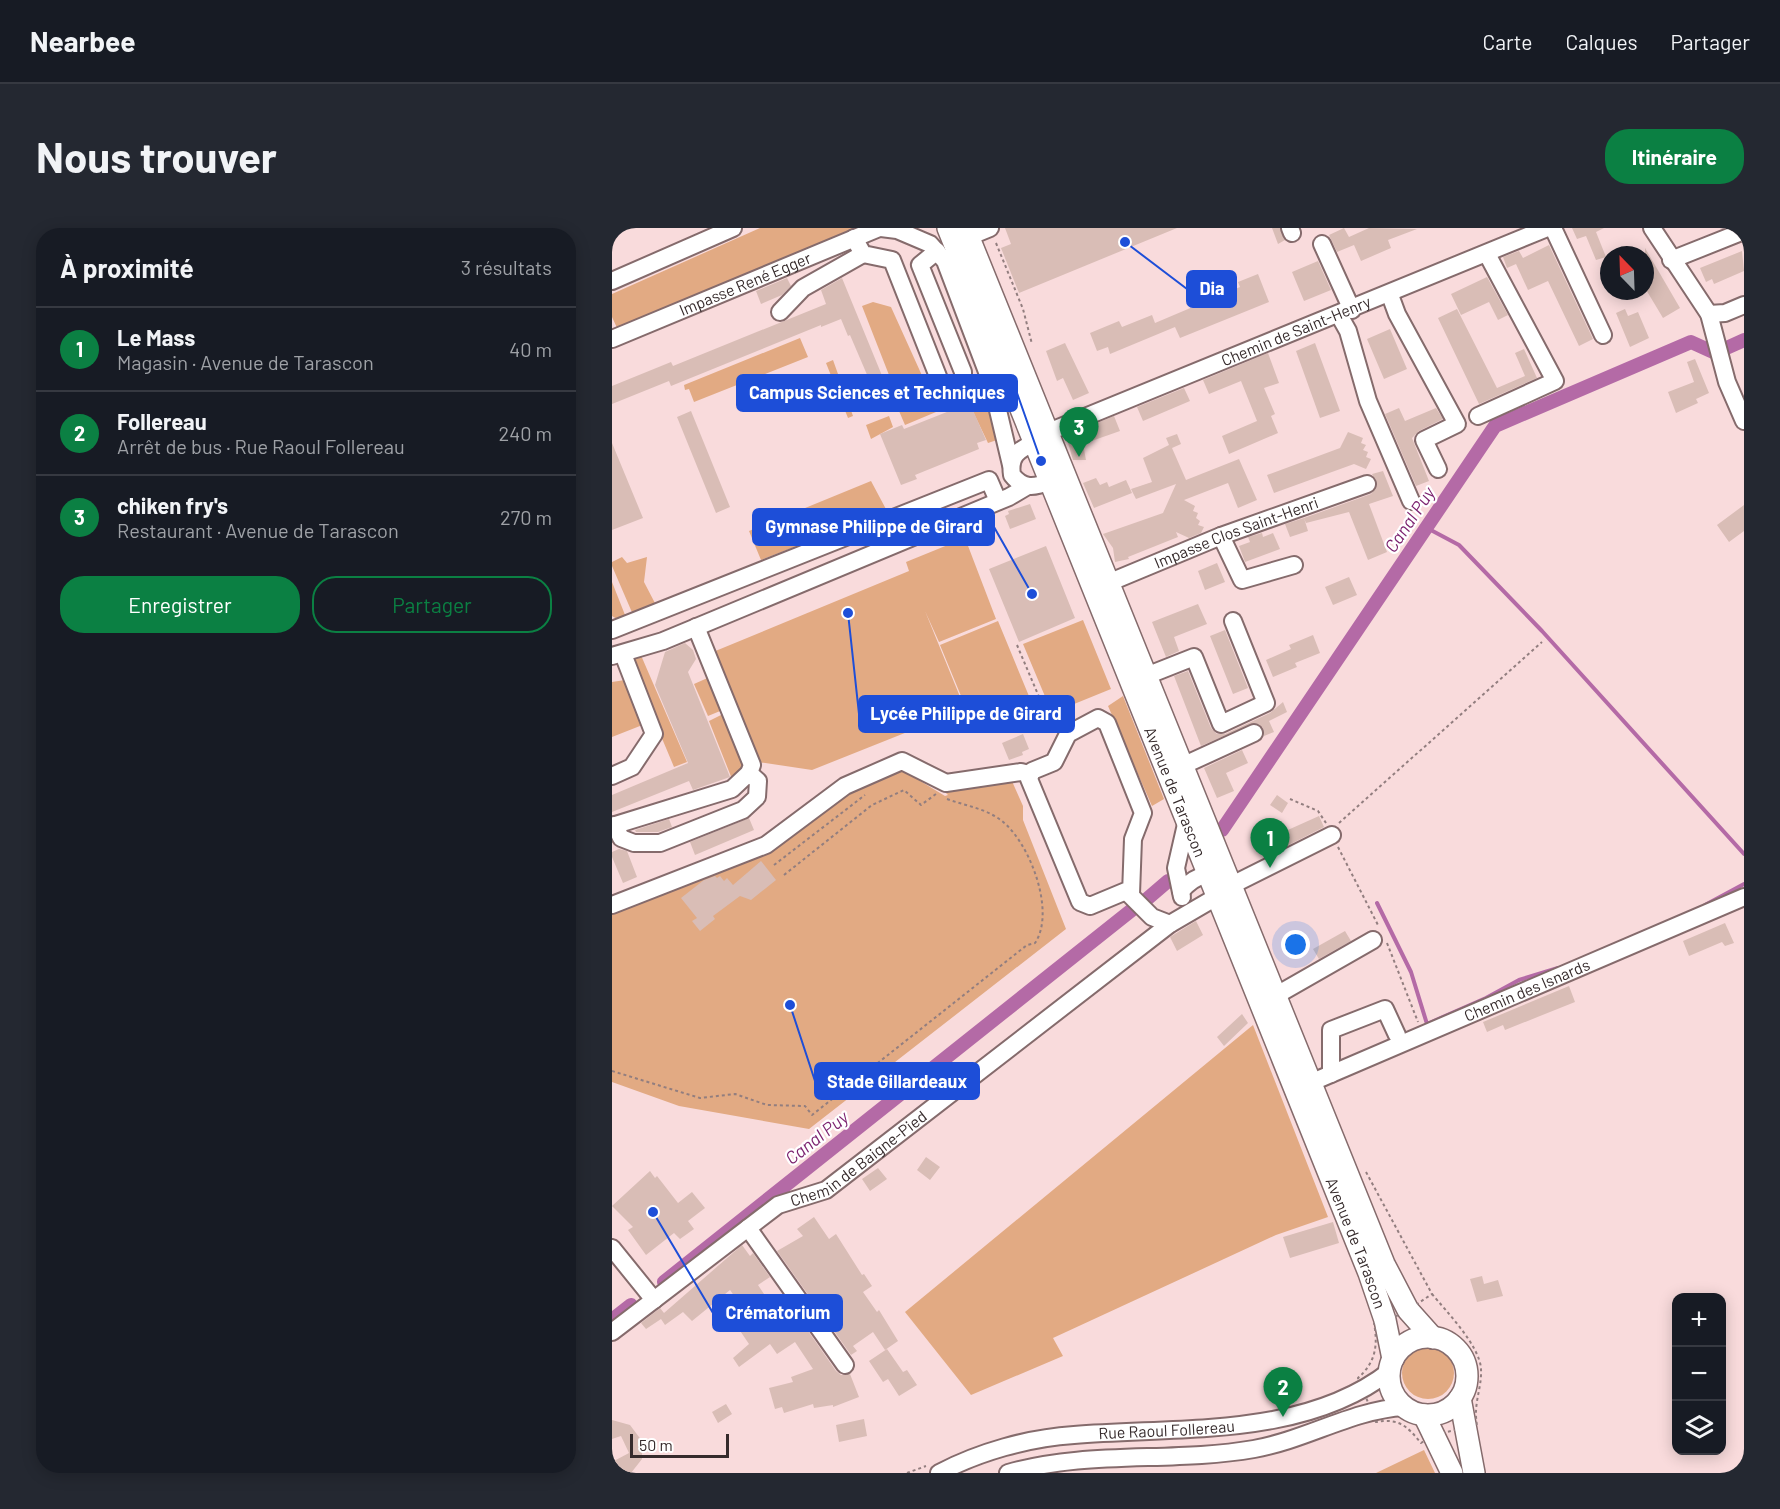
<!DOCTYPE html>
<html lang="fr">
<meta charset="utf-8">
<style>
:root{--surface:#171b24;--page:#242831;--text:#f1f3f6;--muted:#9ea1a6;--line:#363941;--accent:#0b8043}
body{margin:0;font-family:Barlow,sans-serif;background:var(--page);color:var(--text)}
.controls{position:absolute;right:18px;bottom:18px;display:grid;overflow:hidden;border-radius:12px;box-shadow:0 3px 15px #0003}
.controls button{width:54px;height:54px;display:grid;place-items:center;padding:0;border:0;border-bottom:2px solid var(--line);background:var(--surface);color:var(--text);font:30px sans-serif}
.compass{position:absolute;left:988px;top:18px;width:54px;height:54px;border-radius:50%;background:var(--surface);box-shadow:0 3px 15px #0003;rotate:337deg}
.scale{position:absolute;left:18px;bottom:15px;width:99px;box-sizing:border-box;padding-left:6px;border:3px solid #362b2c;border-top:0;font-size:16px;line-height:21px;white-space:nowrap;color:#362b2c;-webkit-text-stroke:4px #fff;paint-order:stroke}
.you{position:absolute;left:684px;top:717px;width:21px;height:21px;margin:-15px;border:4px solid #fff;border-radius:50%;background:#1a73e8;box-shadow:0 0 0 9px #1a73e833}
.badge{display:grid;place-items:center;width:39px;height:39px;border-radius:50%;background:var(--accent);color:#fff;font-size:20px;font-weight:700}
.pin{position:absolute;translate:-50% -50px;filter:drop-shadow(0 2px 3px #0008)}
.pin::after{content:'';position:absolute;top:32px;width:21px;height:18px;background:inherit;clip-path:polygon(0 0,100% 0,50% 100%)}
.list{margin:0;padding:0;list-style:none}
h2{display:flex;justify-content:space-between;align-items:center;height:78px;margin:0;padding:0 24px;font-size:26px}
h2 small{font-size:20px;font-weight:400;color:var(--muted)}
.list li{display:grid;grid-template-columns:39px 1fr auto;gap:18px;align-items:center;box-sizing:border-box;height:84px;padding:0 24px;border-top:2px solid var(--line)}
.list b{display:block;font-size:22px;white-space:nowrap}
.list p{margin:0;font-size:20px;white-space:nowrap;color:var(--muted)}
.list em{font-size:20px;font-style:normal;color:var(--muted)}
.actions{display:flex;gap:12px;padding:18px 24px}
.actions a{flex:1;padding:14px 0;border:2px solid var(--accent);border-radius:24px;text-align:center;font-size:21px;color:var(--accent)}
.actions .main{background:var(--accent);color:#fff}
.icon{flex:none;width:33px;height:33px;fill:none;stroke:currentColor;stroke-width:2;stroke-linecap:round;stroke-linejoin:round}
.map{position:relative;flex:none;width:1132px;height:1245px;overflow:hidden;border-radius:24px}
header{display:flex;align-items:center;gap:36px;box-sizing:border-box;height:84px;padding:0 30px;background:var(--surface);border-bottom:2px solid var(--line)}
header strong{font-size:28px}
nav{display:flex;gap:33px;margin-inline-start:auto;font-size:21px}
.intro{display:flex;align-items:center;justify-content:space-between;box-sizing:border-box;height:144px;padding:0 36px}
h1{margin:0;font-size:42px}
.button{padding:15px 27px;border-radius:24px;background:var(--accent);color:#fff;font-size:21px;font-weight:700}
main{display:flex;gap:36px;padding:0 36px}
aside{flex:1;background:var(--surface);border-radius:24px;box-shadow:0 3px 15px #0003}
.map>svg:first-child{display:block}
</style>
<header>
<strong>Nearbee</strong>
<nav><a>Carte</a><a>Calques</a><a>Partager</a></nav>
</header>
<div class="intro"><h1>Nous trouver</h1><a class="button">Itinéraire</a></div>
<main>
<aside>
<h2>À proximité<small>3 résultats</small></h2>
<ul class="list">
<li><span class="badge">1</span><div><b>Le Mass</b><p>Magasin · Avenue de Tarascon</p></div><em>40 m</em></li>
<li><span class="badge">2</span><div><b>Follereau</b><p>Arrêt de bus · Rue Raoul Follereau</p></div><em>240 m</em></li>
<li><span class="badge">3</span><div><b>chiken fry's</b><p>Restaurant · Avenue de Tarascon</p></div><em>270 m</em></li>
</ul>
<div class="actions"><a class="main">Enregistrer</a><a>Partager</a></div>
</aside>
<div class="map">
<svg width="1132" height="1245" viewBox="0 0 1132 1245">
<rect width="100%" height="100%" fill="#f9dbdc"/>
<path fill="#e2aa83" d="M 148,0 L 242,0 L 6,102 L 0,89 L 0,66 Z
M 261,74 L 279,79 L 317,163 L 284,179 L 282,172 L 286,170 L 250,78 Z
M 188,110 L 196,129 L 82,174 L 77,161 L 73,162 L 72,157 Z
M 221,132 L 241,188 L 236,190 L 214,135 Z
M 369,150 L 385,212 L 376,215 L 355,171 L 293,197 L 287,183 Z
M 277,188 L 281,199 L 259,211 L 254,197 Z
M 259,253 L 275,283 L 149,332 L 137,303 Z
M 353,310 L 384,391 L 327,414 L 313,383 L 353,481 L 200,542 L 146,534 L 101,424 L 297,343 L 294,334 Z
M 10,329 L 15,335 L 35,329 L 32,354 L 45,379 L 22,389 L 0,338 L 0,334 Z
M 0,354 L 15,392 L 8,393 L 0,388 Z
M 471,392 L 499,461 L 440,485 L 411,416 Z
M 386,393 L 419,473 L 361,497 L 328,417 Z
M 28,425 L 75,534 L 62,539 L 20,439 L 19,433 Z
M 100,448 L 113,481 L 96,488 L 82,456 Z
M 13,452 L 33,496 L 0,509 L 0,454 Z
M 511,468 L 552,571 L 540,578 L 496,478 Z
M 115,484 L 135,534 L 132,545 L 120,551 L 97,493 Z
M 290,542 L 333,568 L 336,567 L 333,564 L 399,551 L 411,578 L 411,592 L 454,701 L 197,901 L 67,878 L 0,854 L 0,681 L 46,664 L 49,667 L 157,622 L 238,564 Z
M 641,797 L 716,989 L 664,1007 L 441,1110 L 451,1128 L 359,1167 L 293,1084 Z
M790 1145a26 26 0 1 1 52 0a26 26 0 1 1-52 0Z
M 812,1222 L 823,1245 L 764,1245 Z"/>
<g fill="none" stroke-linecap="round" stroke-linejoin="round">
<path stroke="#b46aa6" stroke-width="4" d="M 815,300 L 847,317 L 930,403 L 1132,626
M 765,675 L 799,744 L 815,796 L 874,770 L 907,752 L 946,740
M 1093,677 L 1132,656"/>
<path stroke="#b46aa6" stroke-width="14" d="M 1110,122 L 1132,112
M 610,602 L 883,198 L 1079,114 L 1101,124
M 535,671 L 556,653
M 52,1054 L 521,681
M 0,1092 L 19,1077"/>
</g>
<path fill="#d9bdb6" d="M 393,0 L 565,0 L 407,65 L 389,20 L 399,16 Z
M 660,0 L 668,0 L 673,12 L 666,16 Z
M 732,0 L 737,9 L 757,0 L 805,1 L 776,12 L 779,20 L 749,33 L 742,17 L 725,24 L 717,7 Z
M 960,0 L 992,0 L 984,4 L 994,29 L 984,32 L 974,8 L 965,11 Z
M 937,17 L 981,111 L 967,118 L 936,53 L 916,62 L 904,36 L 895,40 L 891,29 L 907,23 L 911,30 Z
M 1033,20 L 1068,80 L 1051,90 L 1033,60 Z
M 1130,23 L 1132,43 L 1102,56 L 1100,51 L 1094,54 L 1088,40 Z
M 706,33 L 719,62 L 692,73 L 680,44 Z
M 646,46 L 657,74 L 568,110 L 563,99 L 498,126 L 496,119 L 485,123 L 478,105 L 507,93 L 510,99 L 540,87 L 543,95 L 628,59 L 626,54 Z
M 875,49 L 896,87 L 886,92 L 877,74 L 849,87 L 839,66 Z
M 175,50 L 179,58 L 170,67 L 149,76 L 144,63 Z
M 230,50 L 280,172 L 268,177 L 238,107 L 236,108 L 229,91 L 209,99 L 209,97 L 59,158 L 57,153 L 0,176 L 0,158 L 59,134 L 61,138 L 214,76 L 209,62 Z
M 845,81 L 885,160 L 913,148 L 903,125 L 912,121 L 925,150 L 867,176 L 826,90 Z
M 1013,81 L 1016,88 L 1026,84 L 1037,110 L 1018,119 L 1004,85 Z
M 778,101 L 795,141 L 772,151 L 755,111 Z
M 453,115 L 477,165 L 461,172 L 451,150 L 445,153 L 434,123 Z
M 703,115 L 728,183 L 708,190 L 684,123 Z
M 656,125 L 667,155 L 652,160 L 663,186 L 659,188 L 666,205 L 617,226 L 610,208 L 645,193 L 629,153 L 597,166 L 591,152 Z
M 1083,131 L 1097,165 L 1084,171 L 1086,175 L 1064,185 L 1056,164 L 1082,154 L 1075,134 Z
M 572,160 L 578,173 L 531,193 L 525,179 Z
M 350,178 L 352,183 L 360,180 L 374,212 L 365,215 L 367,221 L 303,247 L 305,251 L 289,257 L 268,206 L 290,197 L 292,201 Z
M 787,180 L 793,193 L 824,180 L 831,191 L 807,203 L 800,210 L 817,253 L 804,258 L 773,186 Z
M 79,183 L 118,279 L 104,285 L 65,189 Z
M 502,188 L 508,203 L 471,216 L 474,232 L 461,232 L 454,208 Z
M 736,204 L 751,210 L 749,215 L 754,217 L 751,222 L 756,224 L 754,229 L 759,231 L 754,241 L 742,236 L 662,265 L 655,247 L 728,220 Z
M 565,206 L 569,216 L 560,220 L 574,252 L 627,231 L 645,272 L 626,280 L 616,255 L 572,272 L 583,278 L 581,283 L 586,285 L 584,290 L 588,293 L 586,297 L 592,299 L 589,305 L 577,310 L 564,304 L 566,309 L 516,329 L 517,331 L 503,334 L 501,320 L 491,306 L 551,285 L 564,256 L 524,271 L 519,261 L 540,254 L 531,230 L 557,217 L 554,210 Z
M 0,215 L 31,290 L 0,302 Z
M 771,243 L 781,268 L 757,276 L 775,324 L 756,332 L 737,284 L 694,295 L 692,290 L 759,266 L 765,257 L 760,246 Z
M 484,250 L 488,257 L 495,254 L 497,259 L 514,252 L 520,265 L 482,280 L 471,255 Z
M 418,276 L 424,291 L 398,301 L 393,288 L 397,286 L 396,283 Z
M 1132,277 L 1132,303 L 1117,314 L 1105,297 Z
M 692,290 L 696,303 L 678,309 L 673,296 Z
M 650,305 L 651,309 L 661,305 L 668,321 L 633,334 L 627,318 L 638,314 L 636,309 Z
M 434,318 L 463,390 L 407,414 L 377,341 Z
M 605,335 L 613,354 L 593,362 L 586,343 Z
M 737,349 L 745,367 L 721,377 L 713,359 Z
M 586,376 L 595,396 L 562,409 L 567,423 L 554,429 L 540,394 Z
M 613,402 L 636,460 L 621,466 L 598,408 Z
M 701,407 L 708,425 L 683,435 L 685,439 L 661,449 L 654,432 L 679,421 L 677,417 Z
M 73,415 L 81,422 L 84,431 L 76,444 L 118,549 L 81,562 L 77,553 L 0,584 L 0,567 L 76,535 L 43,457 L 53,424 Z
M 576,443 L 599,500 L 605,506 L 613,506 L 658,485 L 671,474 L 675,484 L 657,493 L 662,504 L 652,508 L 651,500 L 642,495 L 589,518 L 562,448 Z
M 411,506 L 417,521 L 410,524 L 411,527 L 397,532 L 390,515 Z
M 630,522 L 636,535 L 614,545 L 622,563 L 605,570 L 592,540 Z
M 665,567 L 676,575 L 670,585 L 658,577 Z
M 707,588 L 712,599 L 655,628 L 651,613 Z
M 137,590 L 142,602 L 83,627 L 78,614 Z
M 57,591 L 60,599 L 46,604 L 24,604 L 23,602 Z
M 7,621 L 15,623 L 25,649 L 11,655 L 0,629 L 0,624 Z
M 149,633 L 164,652 L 139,672 L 128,668 L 101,688 L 103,691 L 88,703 L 80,693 L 85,690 L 69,670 L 92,652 L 103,648 L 105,650 L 108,648 L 112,653 L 115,650 L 121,657 Z
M 584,693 L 591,707 L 565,723 L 558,709 Z
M 1113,695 L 1122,715 L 1113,718 L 1110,714 L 1077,728 L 1071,713 Z
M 733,703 L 739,713 L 707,731 L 701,721 Z
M 957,758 L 963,774 L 893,802 L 891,797 L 875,804 L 871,794 Z
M 630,786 L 636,795 L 612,818 L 605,809 Z
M 314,929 L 328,939 L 318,952 L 305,942 Z
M 266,940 L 275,951 L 258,963 L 250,951 Z
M 38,943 L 43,950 L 45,948 L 66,975 L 80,964 L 93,980 L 76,993 L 82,1001 L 68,1011 L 62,1005 L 34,1027 L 16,1002 L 21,999 L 0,978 Z
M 202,989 L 217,1011 L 224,1006 L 250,1047 L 252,1046 L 260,1058 L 251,1064 L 265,1084 L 267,1082 L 286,1113 L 273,1122 L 261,1104 L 241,1118 L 245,1123 L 239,1127 L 165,1023 L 191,1008 L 185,1001 Z
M 721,994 L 727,1015 L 678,1030 L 671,1009 Z
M 130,1017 L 138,1028 L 141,1025 L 158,1049 L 146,1057 L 158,1075 L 171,1067 L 224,1143 L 229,1147 L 238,1146 L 247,1169 L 221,1179 L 221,1177 L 202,1180 L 201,1176 L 172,1185 L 170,1179 L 163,1181 L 157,1160 L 181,1154 L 179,1149 L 201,1141 L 183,1114 L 165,1126 L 158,1116 L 127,1139 L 121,1130 L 137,1116 L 118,1088 L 130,1079 L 118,1062 L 80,1093 L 71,1084 L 53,1097 L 49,1091 L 34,1101 L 29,1095 L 48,1080 L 52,1085 Z
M 870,1048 L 872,1056 L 886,1052 L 891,1068 L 865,1074 L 858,1051 Z
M 275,1121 L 291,1144 L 295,1142 L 305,1157 L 287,1168 L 276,1151 L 271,1154 L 257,1133 Z
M 114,1176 L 120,1186 L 106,1195 L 100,1184 Z
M 252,1191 L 255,1208 L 227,1214 L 224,1197 Z
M 0,1192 L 18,1197 L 30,1213 L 30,1231 L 19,1245 L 0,1245 L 0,1234 L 17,1225 L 9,1208 L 0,1211 Z"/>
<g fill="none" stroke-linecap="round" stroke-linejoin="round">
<defs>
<g id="minor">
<path d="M 269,0 L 285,2 L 318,16 L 333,33 L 380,157 L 399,237"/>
<path d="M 678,0 L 680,5"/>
<path d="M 941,0 L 991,107"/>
<path d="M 1040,0 L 1097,86 L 1115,154 L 1132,193"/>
<path d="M 356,9 L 378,0"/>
<path d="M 242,10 L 251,26 L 280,32 L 329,156 L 340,158 L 351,153 L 351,144 L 308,37 L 325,23"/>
<path d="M 710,16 L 740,82"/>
<path d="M 1059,32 L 1132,3"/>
<path d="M 0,53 L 121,0"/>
<path d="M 778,67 L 785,86 L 845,196 L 812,212 L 826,241"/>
<path d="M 168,84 L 191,60 L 251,26"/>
<path d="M 1097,86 L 1113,85 L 1132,77"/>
<path d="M 727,87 L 736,103 L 756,173 L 799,273"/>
<path id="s1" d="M 0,111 L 267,0"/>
<path d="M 866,188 L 943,153 L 875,26"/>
<path id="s2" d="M 434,205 L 935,0"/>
<path d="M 422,215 C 406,222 397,228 400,247 C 411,261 422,260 438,253"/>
<path d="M 609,308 L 630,352 L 682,337"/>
<path id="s3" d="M 496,355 L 609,308 L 755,256"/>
<path d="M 0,402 L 377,252 L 386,273"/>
<path d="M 0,428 L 51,413 L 397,269 L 414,259"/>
<path d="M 534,448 L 582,429 L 609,496 L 654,475 L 621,393"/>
<path d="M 570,538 L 642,505"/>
<path d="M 0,548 L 20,539 L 42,506 L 11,426"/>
<path d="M 3,597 L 9,610 L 22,615 L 48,615 L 131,582 L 145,569 L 146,553 L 137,545"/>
<path d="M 0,598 L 120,561 L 137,545 L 140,537 L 84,399"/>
<path d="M 569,663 C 585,645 601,641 618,658 L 720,607"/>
<path d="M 519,666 L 521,611 L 531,585 L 495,495 L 486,490 L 456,506 L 442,534 L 420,543 L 417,551 L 468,674 L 478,678 L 514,663 L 540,689 L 558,696"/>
<path d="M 570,669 L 564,640 L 575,592"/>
<path d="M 0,677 L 154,617 L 233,558 L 290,533 L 334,555 L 409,544 L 417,546"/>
<path d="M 663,768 L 761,712"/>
<path d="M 719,846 L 719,802 L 773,781 L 785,807"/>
<path id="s4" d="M 698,855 L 1132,669"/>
<path d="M 136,1000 L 233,1137"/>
<path d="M 0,1020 L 42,1072"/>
<path id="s5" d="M 0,1104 L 166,977 L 214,962 L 558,696 L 606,668 L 611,658"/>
<path id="s6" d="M 327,1245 C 367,1224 416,1210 462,1207 C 565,1198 691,1211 778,1143"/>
<path d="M 396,1245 C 475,1222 561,1235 642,1221 C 694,1212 740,1182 792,1179"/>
</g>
<g id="major">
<path id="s7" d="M 336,0 L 757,1045 L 773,1092 L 781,1131"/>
<path d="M 353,0 L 772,1036 L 796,1082 L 821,1110"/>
<circle cx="816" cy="1148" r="39"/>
<path d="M 848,1170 L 862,1245"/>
<path d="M 812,1187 L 840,1245"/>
</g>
</defs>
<use href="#minor" stroke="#856b6c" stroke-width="20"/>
<use href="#major" stroke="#856b6c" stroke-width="24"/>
<path stroke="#927e7f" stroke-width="2" stroke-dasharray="3 3" stroke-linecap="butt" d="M 384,15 L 411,81 L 420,116
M 405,417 L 441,502
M 678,571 L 706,583 L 714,595
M 727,595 L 930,414
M 726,619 L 767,699
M 162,637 L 253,567
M 172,647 L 260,577 L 292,562 L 309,577 L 324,566
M 775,715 L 806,794
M 0,843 L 88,870 L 123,866 L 155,877 L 193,878 L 200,887 L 415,717 L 423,715 C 444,684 418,615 390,593 C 373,580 354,578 335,571
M 754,944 L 820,1066
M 820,1066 C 834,1083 868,1118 869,1141 C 870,1161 861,1175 865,1197 L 822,1207 L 809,1215 C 795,1198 787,1190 764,1194 L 746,1150 C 764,1134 766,1117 762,1095 L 790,1086 Z
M 295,1245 L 314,1238"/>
<use href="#minor" stroke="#fff" stroke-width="16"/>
<use href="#major" stroke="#fff" stroke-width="21"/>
</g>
<g text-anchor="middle" stroke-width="4.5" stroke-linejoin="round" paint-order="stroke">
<g font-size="16" fill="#362b2c" stroke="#fff">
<text dy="6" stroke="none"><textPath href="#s1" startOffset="144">Impasse René Egger</textPath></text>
<text dy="6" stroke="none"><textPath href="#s2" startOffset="270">Chemin de Saint-Henry</textPath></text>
<text dy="6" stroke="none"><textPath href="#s3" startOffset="138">Impasse Clos Saint-Henri</textPath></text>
<text dy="6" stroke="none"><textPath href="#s7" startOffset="608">Avenue de Tarascon</textPath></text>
<text dy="6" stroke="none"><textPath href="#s4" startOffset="236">Chemin des Isnards</textPath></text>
<text dy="6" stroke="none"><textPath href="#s5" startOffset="303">Chemin de Baigne-Pied</textPath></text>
<text dy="6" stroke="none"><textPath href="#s7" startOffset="1094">Avenue de Tarascon</textPath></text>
<text dy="6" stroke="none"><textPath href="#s6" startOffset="234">Rue Raoul Follereau</textPath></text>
</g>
<g font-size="18" font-style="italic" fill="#7c2370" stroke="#fff">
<text transform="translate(798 292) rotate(-56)" y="6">Canal Puy</text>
<text transform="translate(205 910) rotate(-38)" y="6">Canal Puy</text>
</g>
</g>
<path fill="none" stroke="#1d4ed8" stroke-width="2" d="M513 14L575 61M429 233L405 165M420 366L382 299M236 385L247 486M178 777L203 853M41 984L101 1085"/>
<g fill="#1d4ed8" stroke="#fff" stroke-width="2">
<circle cx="513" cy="14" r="6"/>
<circle cx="429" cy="233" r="6"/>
<circle cx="420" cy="366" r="6"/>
<circle cx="236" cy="385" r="6"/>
<circle cx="178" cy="777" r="6"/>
<circle cx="41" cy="984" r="6"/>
</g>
<g fill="#1d4ed8" stroke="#1d4ed8" stroke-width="2">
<rect x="575" y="43" width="49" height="36" rx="6"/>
<rect x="125" y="147" width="280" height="36" rx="6"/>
<rect x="141" y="281" width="241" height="36" rx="6"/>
<rect x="247" y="468" width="215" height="36" rx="6"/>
<rect x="203" y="835" width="164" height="36" rx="6"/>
<rect x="101" y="1067" width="129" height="36" rx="6"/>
</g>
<g font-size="18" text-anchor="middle" font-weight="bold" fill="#fff">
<text x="600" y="67">Dia</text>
<text x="265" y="171">Campus Sciences et Techniques</text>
<text x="262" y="305">Gymnase Philippe de Girard</text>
<text x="354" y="492">Lycée Philippe de Girard</text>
<text x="285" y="860">Stade Gillardeaux</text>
<text x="166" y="1091">Crématorium</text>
</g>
</svg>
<div class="controls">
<button>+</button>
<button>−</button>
<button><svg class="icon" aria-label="layers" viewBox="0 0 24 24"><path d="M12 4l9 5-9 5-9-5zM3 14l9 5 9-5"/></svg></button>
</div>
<svg class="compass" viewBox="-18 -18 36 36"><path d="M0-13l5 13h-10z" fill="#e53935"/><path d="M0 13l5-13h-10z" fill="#9ea1a6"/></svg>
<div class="scale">50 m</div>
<div class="you"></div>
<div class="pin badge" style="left:658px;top:640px">1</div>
<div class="pin badge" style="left:671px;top:1189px">2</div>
<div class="pin badge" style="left:467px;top:229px">3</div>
</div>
</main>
